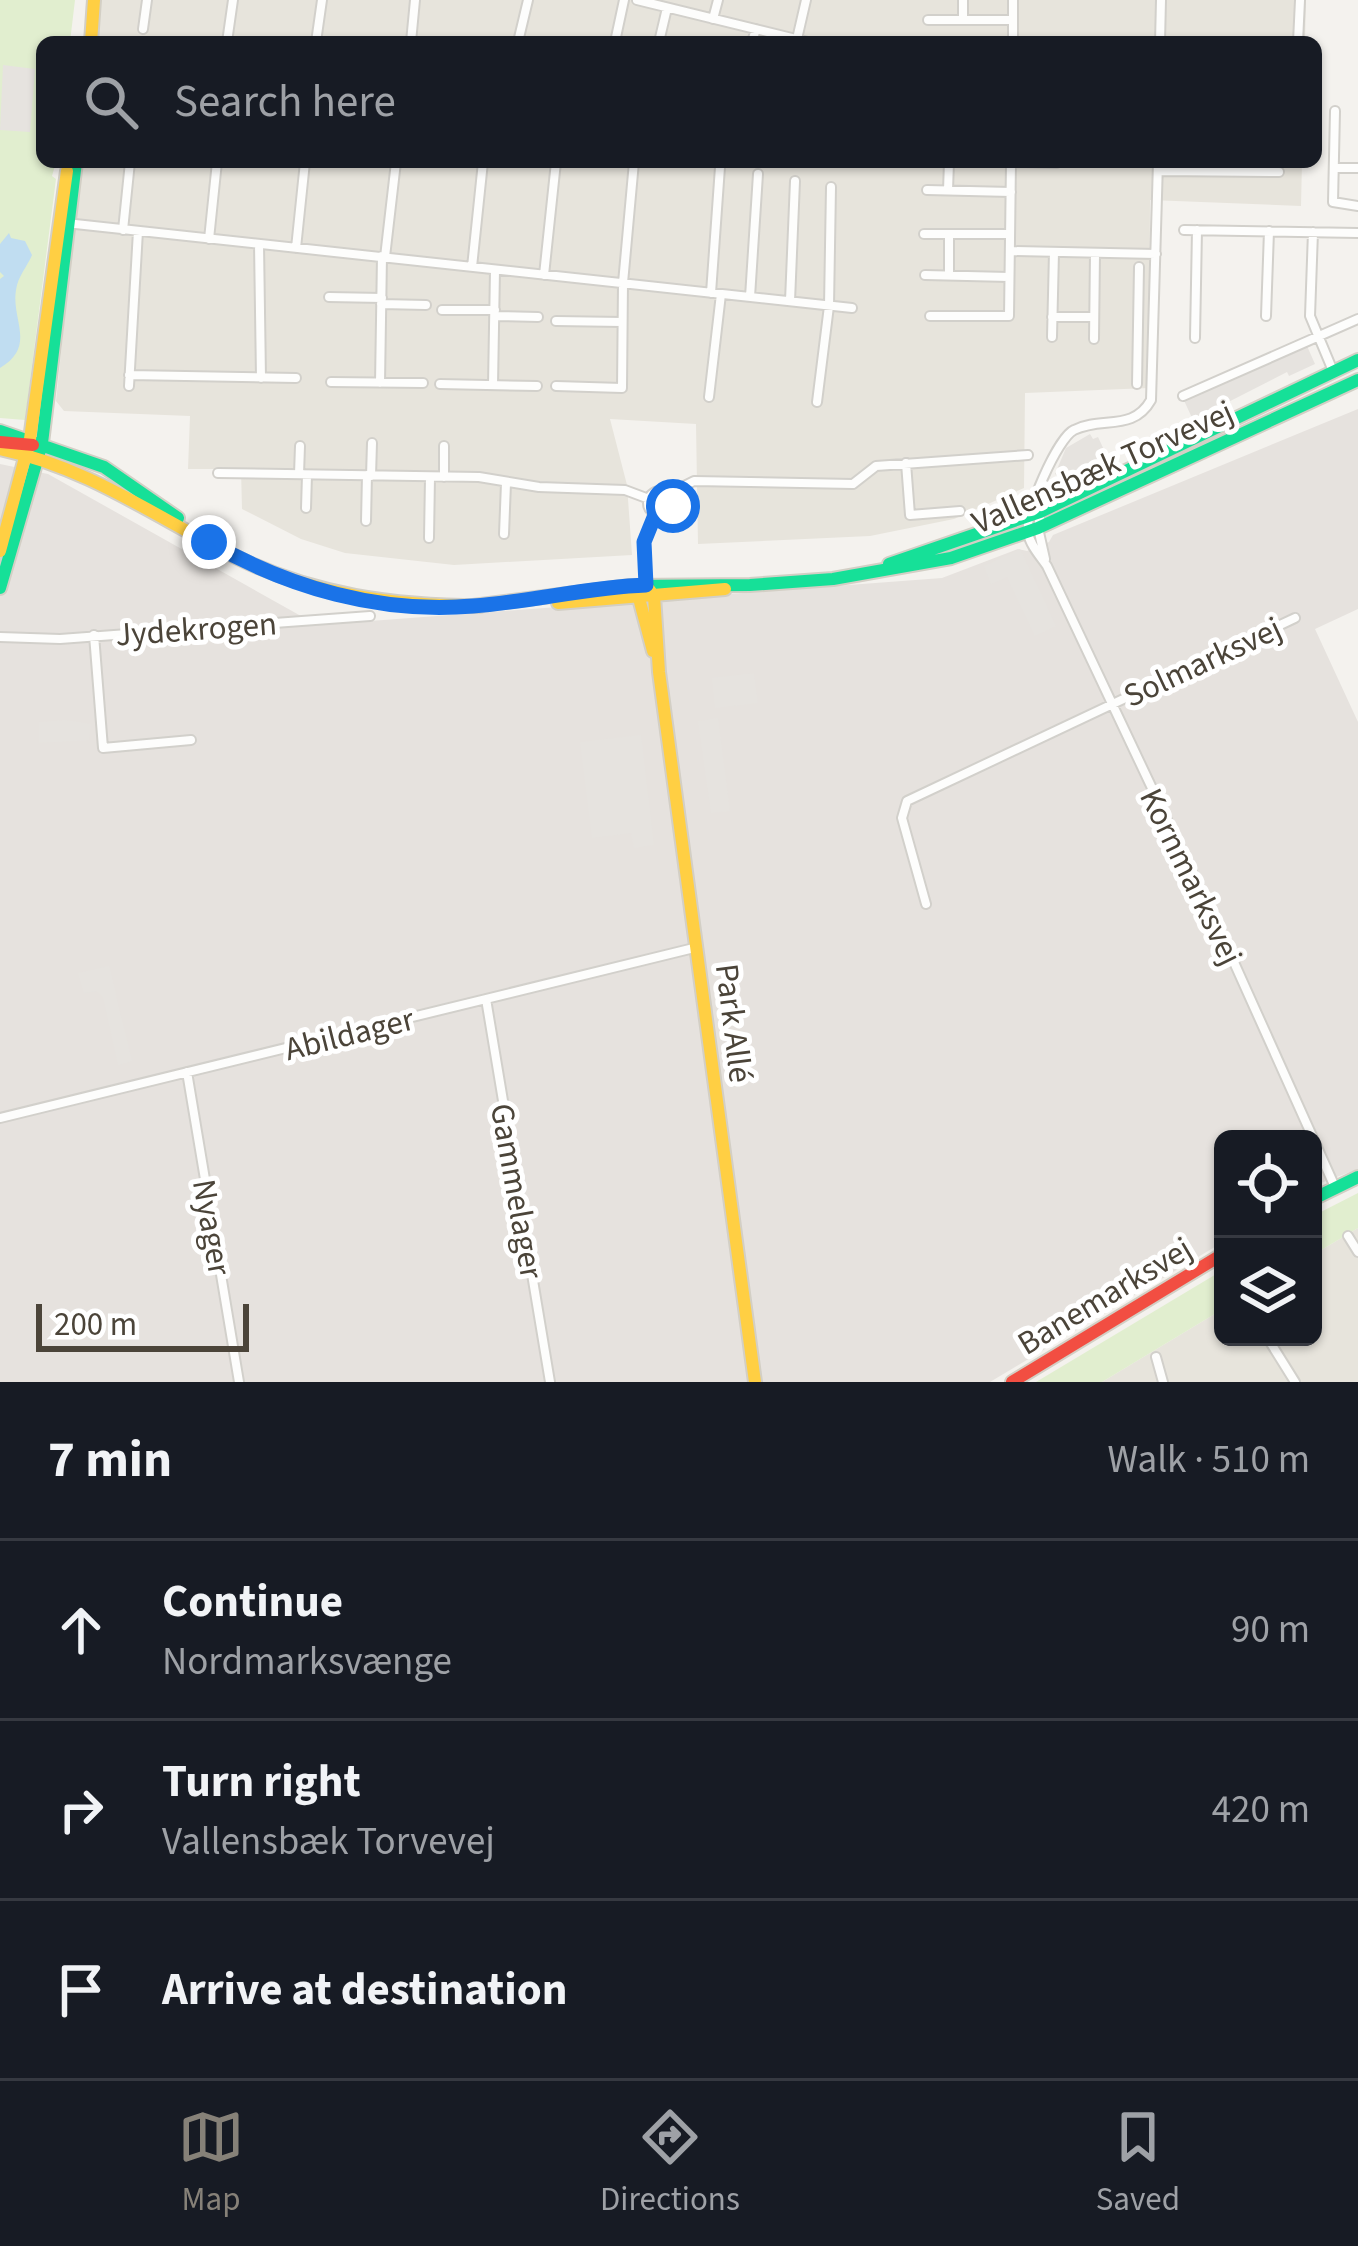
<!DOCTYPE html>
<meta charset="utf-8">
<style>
:root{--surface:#171b24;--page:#20242c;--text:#f1f3f6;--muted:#9ea1a6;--line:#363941;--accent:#868178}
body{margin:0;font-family:"Source Sans 3",sans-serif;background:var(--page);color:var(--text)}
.controls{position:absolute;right:36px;bottom:36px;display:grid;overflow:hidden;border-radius:18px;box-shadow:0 3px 9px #0004}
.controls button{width:108px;height:108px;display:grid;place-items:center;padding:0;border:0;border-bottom:3px solid var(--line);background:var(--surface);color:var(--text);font:60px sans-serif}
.scale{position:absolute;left:36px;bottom:30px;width:213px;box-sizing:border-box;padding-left:12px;border:6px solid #4b4439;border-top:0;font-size:33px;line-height:42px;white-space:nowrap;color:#4b4439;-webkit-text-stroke:9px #fff;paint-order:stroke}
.stop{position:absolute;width:36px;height:36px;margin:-27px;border:9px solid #1a73e8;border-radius:50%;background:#fff}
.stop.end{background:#1a73e8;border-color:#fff;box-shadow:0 3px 12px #0008}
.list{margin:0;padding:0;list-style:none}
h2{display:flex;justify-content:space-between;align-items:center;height:156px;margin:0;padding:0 48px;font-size:51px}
h2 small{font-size:39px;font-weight:400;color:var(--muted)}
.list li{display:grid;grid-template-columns:78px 1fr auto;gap:36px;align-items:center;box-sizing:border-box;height:180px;padding:0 48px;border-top:3px solid var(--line)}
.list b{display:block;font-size:45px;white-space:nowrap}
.list p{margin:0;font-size:39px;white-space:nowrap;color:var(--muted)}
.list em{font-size:39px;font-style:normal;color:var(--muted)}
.icon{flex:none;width:66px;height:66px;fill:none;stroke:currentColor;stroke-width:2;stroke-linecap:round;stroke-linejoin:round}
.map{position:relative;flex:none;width:1358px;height:1382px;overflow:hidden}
.search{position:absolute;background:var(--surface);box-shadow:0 3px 9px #0004;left:36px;right:36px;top:36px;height:132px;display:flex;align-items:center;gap:30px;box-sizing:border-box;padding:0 42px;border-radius:18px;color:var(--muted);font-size:45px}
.sheet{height:696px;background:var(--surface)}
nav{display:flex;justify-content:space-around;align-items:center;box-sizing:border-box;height:168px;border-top:3px solid var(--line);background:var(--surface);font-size:33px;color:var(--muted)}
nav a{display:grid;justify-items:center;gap:6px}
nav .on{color:var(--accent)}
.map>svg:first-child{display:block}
</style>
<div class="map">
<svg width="1358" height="1382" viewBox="0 0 1358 1382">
<rect width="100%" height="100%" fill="#f4f2ee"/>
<path fill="#e7e4dc" d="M 101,0 L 1306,0 L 1305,42 L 96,42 Z
M 81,162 L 1302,162 L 1301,206 L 1150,200 L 1149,388 L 1025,393 L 1024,488 L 954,519 L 870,536 L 698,544 L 696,424 L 610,419 L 627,485 L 632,555 L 454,565 L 345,553 L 301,539 L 242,509 L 241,469 L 188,469 L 190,416 L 64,411 L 56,401 Z
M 1358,1228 L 1358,1382 L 1102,1382 L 1223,1309 L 1223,1337 L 1313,1337 L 1313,1255 Z"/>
<path fill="#e6e2de" d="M 1358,409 L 1358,609 L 1315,629 L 1358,722 L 1358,1169 L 1313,1186 L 1313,1139 L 1223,1139 L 1223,1242 L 990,1382 L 0,1382 L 0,464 L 48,474 L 317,625 L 942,578 L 1018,549 L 1027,551 L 1049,542 L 1053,535 Z"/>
<path fill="#e1eecf" d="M 0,0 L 75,0 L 70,42 L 42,42 L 42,162 L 56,162 L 52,176 L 56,179 L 25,420 L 0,418 Z
M 1358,1193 L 1358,1228 L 1313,1255 L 1313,1216 Z
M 1223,1270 L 1223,1309 L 1102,1382 L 1036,1382 Z"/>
<path fill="#e6e3df" d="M 3,65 L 35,69 L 30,132 L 0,130 Z
M 1303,337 L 1315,364 L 1289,376 L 1287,372 L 1193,420 L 1181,394 Z
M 1090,434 L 1093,439 L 1098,437 L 1111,465 L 1064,486 L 1061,481 L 1057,483 L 1054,478 L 1058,476 L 1055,474 L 1066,448 Z
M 1020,549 L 1056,626 L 1035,636 L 1007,577 L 991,584 L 984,566 Z
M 754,673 L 758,703 L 715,708 L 712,678 Z
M 718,718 L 730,811 L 711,813 L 698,721 Z
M 66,720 L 91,724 L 89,740 L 39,743 L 39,722 Z
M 641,735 L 654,845 L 634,848 L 631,833 L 592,838 L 580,742 Z
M 109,966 L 132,1061 L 118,1065 L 103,997 L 97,991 L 84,993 L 78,973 Z"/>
<path fill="#c0ddf1" d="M 9,233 L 11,238 L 25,241 L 32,255 C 27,267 18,276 16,290 C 11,320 37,346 0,368 L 0,279 L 4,276 L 0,272 L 0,244 Z"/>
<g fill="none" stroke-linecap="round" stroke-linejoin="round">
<defs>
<path id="street" d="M 637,0 L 808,42
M 713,19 L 718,0
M 928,20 L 1013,20
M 963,20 L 963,0
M 143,29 L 147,0
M 797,39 L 806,0
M 227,42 L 233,0
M 316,42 L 322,0
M 411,42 L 415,0
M 518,42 L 528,0
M 615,42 L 624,0
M 659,42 L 667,8
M 752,42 L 756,29
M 1013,42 L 1013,0
M 1160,42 L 1161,0
M 1298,42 L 1300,0
M 1335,111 L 1333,202 L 1358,206
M 1011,162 L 1057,163
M 1158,162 L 1151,400 C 1133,432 1102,416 1074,430 C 1058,437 1024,514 1028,533 C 1030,545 1040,556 1047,566 L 1228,949 L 1335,1187
M 1334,168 L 1358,168
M 1158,171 L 1279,172
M 927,190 L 1011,192
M 948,190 L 949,162
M 66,223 L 852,308
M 123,230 L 130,162
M 1184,230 L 1358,233
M 1313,232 L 1310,316 L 1333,371
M 924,234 L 1010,234
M 949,235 L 949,275
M 209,239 L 217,162
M 259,244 L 261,378
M 296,248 L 305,162
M 1010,251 L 1156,254
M 385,257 L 396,162
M 472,267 L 483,162
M 544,275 L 556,162
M 925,275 L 1009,277
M 711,293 L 720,167
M 329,297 L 382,298
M 750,297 L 758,174
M 790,301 L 795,181
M 381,304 L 426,305
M 442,310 L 495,310
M 495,316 L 538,317
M 930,316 L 1009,316 L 1011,162
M 1266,316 L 1269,231
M 1052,317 L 1094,317
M 556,321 L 622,322
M 1052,337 L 1054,252
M 1195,338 L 1197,230
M 1094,339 L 1095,253
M 129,375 L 296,378
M 331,382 L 423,383
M 380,383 L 382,256
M 440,384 L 537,386
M 1137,384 L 1139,267
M 493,385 L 495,270
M 129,386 L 138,231
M 556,386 L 622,388 L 623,283 L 634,162
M 1183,396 L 1358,319
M 709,397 L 721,294
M 817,402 L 829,306 L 831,187
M 906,463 L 910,515 L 960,511
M 218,473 L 479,477 L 539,487 L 625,490 L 649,499
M 299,474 L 300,446
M 371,476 L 372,443
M 444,477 L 444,446
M648 503a12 12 0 1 1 24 0a12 12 0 1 1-24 0Z
M 668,494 L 694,481 L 853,484 L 876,466 L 1028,455
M 306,508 L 307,475
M 366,521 L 367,475
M 504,534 L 506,483
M 429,538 L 430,477
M 1045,559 L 1038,528 L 1045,485
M 646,585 L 644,543 L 655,515
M 94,635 L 103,748 L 191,740
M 0,637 L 60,639 L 370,616
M 926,904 L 902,818 L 907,801 L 1295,618
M 486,999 L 550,1382
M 187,1072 L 239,1382
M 0,1118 L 698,947
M 1348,1236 L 1358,1252
M 1267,1337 L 1295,1382
M 1156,1357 L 1163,1382"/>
<path id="fast" d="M 0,431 L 104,467 L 178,518
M 889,564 L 1040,512 L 1358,360
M 0,588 L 42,443 L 76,162
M 473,606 L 630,586 L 750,585 L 833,579 L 951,558 L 1038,528 L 1358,380
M 1313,1199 L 1358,1177"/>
<path id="slow" d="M 91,42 L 94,0
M 0,449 C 88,467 157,518 236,557 C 313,595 395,606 480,606
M 0,551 L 30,439 L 67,171
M 646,585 L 654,596 L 659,672 L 755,1382
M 642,593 L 640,602 L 653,651
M 558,603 L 725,589"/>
<path id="jam" d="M 0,442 L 33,445
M 1012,1382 L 1223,1254"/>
</defs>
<use href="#street" stroke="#d2d0cb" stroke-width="12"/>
<use href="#fast" stroke="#d3cfc5" stroke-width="16"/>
<use href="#slow" stroke="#d3cfc5" stroke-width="16"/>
<use href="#jam" stroke="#d3cfc5" stroke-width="16"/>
<use href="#street" stroke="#fdfdfc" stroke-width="8"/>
<use href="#fast" stroke="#16e098" stroke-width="12"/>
<use href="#slow" stroke="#ffcf43" stroke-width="12"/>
<use href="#jam" stroke="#f24e42" stroke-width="12"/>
</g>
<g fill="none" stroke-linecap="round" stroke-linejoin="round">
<path stroke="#1a73e8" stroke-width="15" d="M 209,542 C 289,588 380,614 473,606 C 531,602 588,587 646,585 L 644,542 L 655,515 L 668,514 L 673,506"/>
</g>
<g text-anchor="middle" stroke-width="10" stroke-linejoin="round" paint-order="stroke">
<g font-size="33" fill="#4b4439" stroke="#fff">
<text transform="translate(1102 466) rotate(-24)" y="12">Vallensbæk Torvevej</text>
<text transform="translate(196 628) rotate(-4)" y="12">Jydekrogen</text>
<text transform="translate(1202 661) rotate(-25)" y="12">Solmarksvej</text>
<text transform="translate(1192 876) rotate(64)" y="12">Kornmarksvej</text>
<text transform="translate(735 1023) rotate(83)" y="12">Park Allé</text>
<text transform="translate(349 1033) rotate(-14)" y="12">Abildager</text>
<text transform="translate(518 1191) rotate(80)" y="12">Gammelager</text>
<text transform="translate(213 1227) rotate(80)" y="12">Nyager</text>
<text transform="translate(1104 1295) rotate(-31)" y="12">Banemarksvej</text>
</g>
</g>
</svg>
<div class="controls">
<button><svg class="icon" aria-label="locate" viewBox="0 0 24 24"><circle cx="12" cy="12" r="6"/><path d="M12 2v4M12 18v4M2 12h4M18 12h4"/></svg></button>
<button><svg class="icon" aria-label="layers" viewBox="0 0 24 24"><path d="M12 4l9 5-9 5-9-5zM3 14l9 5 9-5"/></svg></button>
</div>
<div class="scale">200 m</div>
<div class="stop" style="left:673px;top:506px"></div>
<div class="stop end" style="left:209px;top:542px"></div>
<div class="search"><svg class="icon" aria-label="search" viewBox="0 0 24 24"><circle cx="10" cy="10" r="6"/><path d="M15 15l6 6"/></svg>Search here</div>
</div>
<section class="sheet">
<h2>7 min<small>Walk · 510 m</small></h2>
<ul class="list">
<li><svg class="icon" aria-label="ahead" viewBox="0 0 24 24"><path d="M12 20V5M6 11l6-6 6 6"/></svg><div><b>Continue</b><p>Nordmarksvænge</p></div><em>90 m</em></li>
<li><svg class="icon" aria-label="right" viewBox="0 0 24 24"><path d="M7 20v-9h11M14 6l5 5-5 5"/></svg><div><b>Turn right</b><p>Vallensbæk Torvevej</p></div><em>420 m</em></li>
<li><svg class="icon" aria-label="arrive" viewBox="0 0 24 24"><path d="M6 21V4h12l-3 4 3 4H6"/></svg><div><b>Arrive at destination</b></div></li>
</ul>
</section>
<nav>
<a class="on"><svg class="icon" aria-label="map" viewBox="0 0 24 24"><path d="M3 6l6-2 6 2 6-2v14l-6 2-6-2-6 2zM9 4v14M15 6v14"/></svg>Map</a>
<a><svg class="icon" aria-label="directions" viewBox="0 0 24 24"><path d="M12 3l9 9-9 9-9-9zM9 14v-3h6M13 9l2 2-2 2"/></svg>Directions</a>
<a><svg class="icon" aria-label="saved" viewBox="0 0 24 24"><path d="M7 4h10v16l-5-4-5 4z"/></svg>Saved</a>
</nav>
